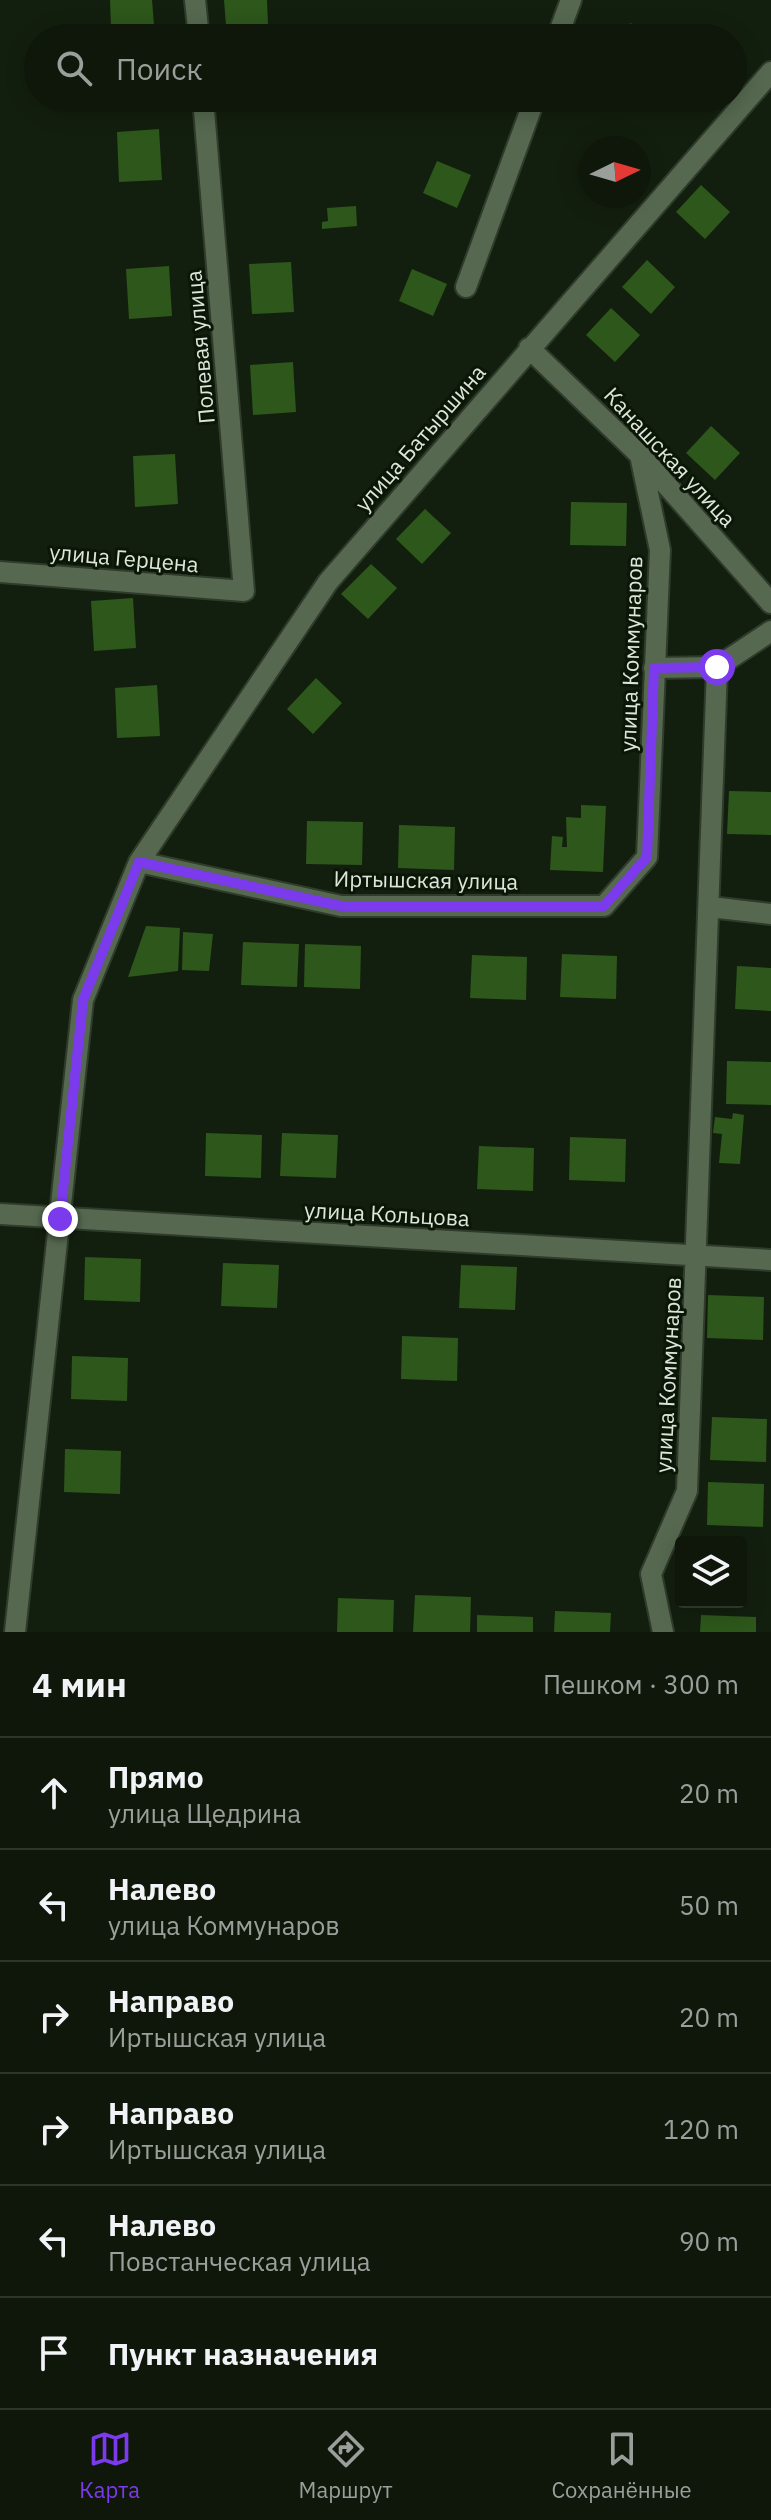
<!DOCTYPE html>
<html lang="ru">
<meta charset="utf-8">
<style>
:root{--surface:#0e170a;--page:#1c2418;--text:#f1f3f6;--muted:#9b9f9c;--line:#2e362b;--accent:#7c3aed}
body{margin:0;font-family:"IBM Plex Sans",sans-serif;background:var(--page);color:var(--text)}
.controls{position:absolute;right:24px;bottom:24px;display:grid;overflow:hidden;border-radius:8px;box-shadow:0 4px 20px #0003}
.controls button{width:72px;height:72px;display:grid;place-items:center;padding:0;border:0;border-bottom:2px solid var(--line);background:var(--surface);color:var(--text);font:40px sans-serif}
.compass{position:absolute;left:579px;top:136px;width:72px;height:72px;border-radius:50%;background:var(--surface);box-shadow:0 4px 20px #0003;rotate:85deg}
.stop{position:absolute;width:24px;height:24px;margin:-18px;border:6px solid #7c3aed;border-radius:50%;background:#fff}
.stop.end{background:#7c3aed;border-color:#fff;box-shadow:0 2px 8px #0008}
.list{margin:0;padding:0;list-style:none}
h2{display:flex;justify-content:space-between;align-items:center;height:104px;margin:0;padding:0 32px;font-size:34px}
h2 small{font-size:26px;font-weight:400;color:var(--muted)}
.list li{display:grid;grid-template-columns:52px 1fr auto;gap:24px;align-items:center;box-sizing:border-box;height:112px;padding:0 32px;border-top:2px solid var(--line)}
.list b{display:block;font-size:30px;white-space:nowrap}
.list p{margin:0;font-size:26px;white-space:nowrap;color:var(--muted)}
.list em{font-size:26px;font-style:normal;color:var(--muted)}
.icon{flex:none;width:44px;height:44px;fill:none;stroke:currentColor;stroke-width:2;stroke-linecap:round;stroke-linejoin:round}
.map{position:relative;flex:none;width:771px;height:1632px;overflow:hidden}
.search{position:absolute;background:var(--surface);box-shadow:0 4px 20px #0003;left:24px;right:24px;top:24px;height:88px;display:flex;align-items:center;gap:20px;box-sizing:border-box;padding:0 28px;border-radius:44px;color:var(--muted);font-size:30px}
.sheet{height:776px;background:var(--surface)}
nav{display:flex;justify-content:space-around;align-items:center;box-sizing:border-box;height:112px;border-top:2px solid var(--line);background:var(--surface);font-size:22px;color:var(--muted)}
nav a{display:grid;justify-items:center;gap:4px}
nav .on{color:var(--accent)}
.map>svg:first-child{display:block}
</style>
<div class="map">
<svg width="771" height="1632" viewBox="0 0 771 1632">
<rect width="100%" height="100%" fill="#131f0e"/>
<path fill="#2d571b" d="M 110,0 L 152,0 L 154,25 L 111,27 Z
M 224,0 L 267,0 L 268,24 L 226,26 Z
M 630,23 L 664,38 L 623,38 Z
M 159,129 L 162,180 L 119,182 L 117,132 Z
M 437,161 L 471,175 L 457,208 L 423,193 Z
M 701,185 L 730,212 L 705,239 L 676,212 Z
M 356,206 L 357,226 L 322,229 L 322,222 L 328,221 L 327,208 Z
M 647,260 L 675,287 L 651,314 L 622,287 Z
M 291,262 L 294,312 L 252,314 L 249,264 Z
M 169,266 L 172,316 L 129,319 L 126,269 Z
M 412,269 L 447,284 L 433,316 L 399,301 Z
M 611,308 L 640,335 L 615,362 L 586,335 Z
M 293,362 L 296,412 L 253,415 L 250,365 Z
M 711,426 L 740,453 L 715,480 L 686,453 Z
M 175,454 L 178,504 L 135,507 L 133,456 Z
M 571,502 L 627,503 L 626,546 L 570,545 Z
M 425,509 L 451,533 L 422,564 L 396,539 Z
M 371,564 L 397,588 L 368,619 L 341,594 Z
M 133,598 L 136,648 L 94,651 L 91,601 Z
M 316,678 L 342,703 L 313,734 L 287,709 Z
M 157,685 L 160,736 L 117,738 L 115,688 Z
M 729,791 L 771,792 L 771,835 L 727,834 Z
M 581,805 L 606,806 L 603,872 L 550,870 L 552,836 L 563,837 L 562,847 L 567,847 L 566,817 L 581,818 Z
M 307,821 L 363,822 L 362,865 L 306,864 Z
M 399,825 L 455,827 L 454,870 L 398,868 Z
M 146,926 L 180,928 L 178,971 L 128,977 Z
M 183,932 L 213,934 L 209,971 L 182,970 Z
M 243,942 L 299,944 L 297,987 L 241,985 Z
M 305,944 L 361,946 L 360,989 L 304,987 Z
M 562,954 L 617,956 L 616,999 L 560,997 Z
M 472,955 L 527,957 L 526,1000 L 470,998 Z
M 737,966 L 771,968 L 771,1011 L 735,1009 Z
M 727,1061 L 771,1062 L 771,1105 L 726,1104 Z
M 733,1113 L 744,1115 L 740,1164 L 719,1163 L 722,1134 L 713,1133 L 715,1117 L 732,1119 Z
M 206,1133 L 262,1135 L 261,1178 L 205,1176 Z
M 282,1133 L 338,1135 L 336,1178 L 280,1176 Z
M 570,1137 L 626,1139 L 625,1182 L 569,1180 Z
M 479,1146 L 534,1148 L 533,1191 L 477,1189 Z
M 85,1257 L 141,1259 L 140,1302 L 84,1300 Z
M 223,1263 L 279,1265 L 277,1308 L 221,1306 Z
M 461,1265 L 517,1267 L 515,1310 L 459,1308 Z
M 708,1295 L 764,1297 L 763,1340 L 707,1338 Z
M 402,1336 L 458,1338 L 457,1381 L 401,1379 Z
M 72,1356 L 128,1358 L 127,1401 L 71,1399 Z
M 712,1417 L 767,1419 L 766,1462 L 710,1460 Z
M 65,1449 L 121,1451 L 120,1494 L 64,1492 Z
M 708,1482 L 764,1484 L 763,1527 L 707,1525 Z
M 415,1595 L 471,1597 L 470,1632 L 413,1632 Z
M 338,1598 L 394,1600 L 393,1632 L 337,1632 Z
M 555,1611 L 611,1613 L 610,1632 L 554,1632 Z
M 477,1615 L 533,1617 L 533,1632 L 477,1632 Z
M 701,1615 L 756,1617 L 756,1632 L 700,1632 Z"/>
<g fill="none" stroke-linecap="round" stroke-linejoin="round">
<defs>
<path id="street" d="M 195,0 L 199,38
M 557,38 L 571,0
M 466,287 L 535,98
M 529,348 L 640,455 L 771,603
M 0,572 L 244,591 L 203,98
M 654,668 L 717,667 L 771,631
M 139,862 L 341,906 L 604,906 L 647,857 L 660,550 L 640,455
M 710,907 L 771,914
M 0,1214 L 771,1260
M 15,1632 L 83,1000 L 139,862 L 328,582 L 771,72
M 663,1632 L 651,1574 L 687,1491 L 717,667"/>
</defs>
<use href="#street" stroke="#2f3b2b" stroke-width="24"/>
<use href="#street" stroke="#566950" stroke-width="20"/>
</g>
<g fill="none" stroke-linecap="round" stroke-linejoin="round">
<path stroke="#7c3aed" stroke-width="10" d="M 60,1219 L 83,1000 L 139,862 L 341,906 L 604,906 L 647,857 L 654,668 L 717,667"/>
</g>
<g text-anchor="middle" stroke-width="6" stroke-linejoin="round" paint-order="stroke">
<g font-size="22" fill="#dee6db" stroke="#0a1606">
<text transform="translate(200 347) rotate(-95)" y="8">Полевая улица</text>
<text transform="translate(420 438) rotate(-49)" y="8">улица Батыршина</text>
<text transform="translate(670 457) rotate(47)" y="8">Канашская улица</text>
<text transform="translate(124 558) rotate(5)" y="8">улица Герцена</text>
<text transform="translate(631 654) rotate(-88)" y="8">улица Коммунаров</text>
<text transform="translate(426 880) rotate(1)" y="8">Иртышская улица</text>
<text transform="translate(387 1214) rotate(3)" y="8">улица Кольцова</text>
<text transform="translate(668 1375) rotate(-87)" y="8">улица Коммунаров</text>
</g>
</g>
</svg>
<div class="controls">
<button><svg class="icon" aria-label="layers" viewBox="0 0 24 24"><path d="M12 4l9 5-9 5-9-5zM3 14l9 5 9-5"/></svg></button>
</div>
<svg class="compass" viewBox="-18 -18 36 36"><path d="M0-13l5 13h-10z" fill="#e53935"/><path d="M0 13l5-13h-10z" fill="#9b9f9c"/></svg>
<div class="stop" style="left:717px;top:667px"></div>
<div class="stop end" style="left:60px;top:1219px"></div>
<div class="search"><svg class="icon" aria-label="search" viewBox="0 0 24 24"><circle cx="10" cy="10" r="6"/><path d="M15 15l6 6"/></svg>Поиск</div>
</div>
<section class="sheet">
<h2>4 мин<small>Пешком · 300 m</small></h2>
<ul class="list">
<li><svg class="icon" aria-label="ahead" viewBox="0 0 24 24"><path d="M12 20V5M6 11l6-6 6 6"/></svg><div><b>Прямо</b><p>улица Щедрина</p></div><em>20 m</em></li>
<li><svg class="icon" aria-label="left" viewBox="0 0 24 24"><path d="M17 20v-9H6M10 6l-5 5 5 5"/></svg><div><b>Налево</b><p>улица Коммунаров</p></div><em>50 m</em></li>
<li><svg class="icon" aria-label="right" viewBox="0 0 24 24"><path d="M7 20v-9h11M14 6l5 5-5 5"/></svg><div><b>Направо</b><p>Иртышская улица</p></div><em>20 m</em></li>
<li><svg class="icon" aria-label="right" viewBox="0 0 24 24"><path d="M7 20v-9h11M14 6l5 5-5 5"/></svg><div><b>Направо</b><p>Иртышская улица</p></div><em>120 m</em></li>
<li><svg class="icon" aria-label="left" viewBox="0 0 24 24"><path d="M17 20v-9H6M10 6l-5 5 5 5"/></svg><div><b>Налево</b><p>Повстанческая улица</p></div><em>90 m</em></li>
<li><svg class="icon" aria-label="arrive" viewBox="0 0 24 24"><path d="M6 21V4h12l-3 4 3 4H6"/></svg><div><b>Пункт назначения</b></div></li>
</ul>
</section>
<nav>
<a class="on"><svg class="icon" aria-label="map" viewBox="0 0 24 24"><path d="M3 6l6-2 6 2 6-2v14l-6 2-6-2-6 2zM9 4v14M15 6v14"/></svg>Карта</a>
<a><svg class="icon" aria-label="directions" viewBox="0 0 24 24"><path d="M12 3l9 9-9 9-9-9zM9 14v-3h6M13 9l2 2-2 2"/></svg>Маршрут</a>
<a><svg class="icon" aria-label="saved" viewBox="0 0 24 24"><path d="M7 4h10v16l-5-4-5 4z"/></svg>Сохранённые</a>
</nav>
